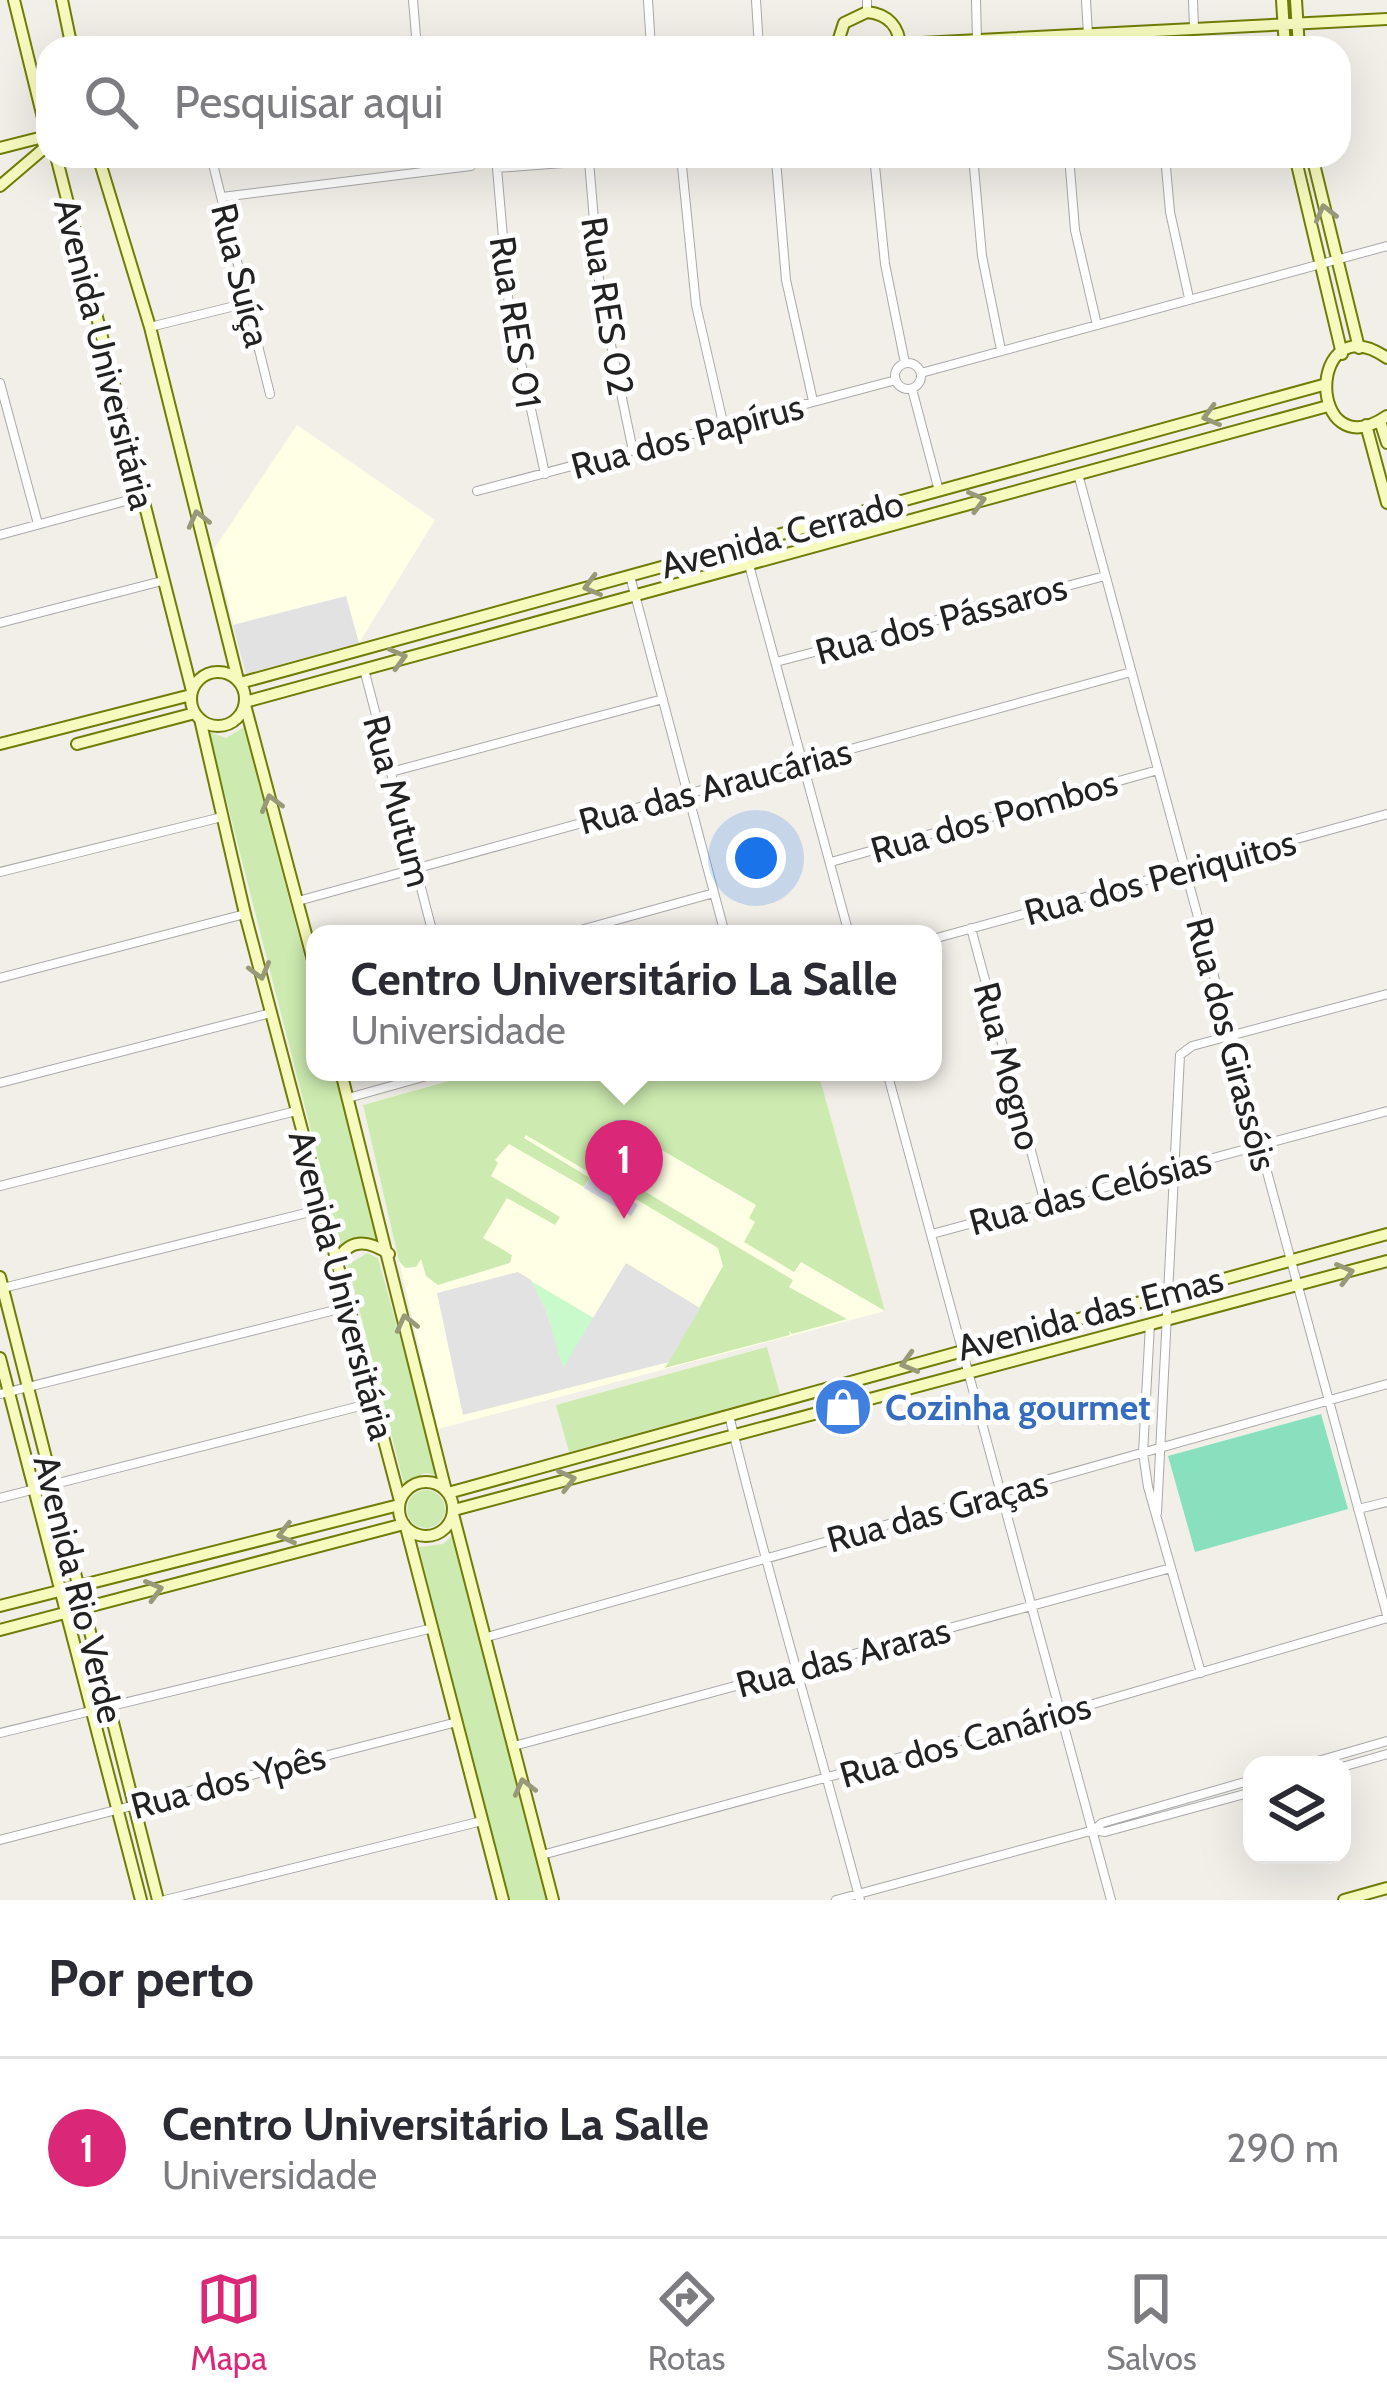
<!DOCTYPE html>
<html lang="pt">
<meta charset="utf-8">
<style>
:root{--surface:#fff;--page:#f2f2f3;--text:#2b2b33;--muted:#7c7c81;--line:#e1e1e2;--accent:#db2777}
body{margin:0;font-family:Cabin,sans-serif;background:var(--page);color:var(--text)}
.controls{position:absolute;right:36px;bottom:36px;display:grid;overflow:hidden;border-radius:24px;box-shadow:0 12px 48px #0002}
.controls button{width:108px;height:108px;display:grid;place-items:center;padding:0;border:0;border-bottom:3px solid var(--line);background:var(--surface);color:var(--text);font:60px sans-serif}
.you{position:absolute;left:756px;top:858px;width:42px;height:42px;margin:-30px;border:9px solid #fff;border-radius:50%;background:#1a73e8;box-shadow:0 0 0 18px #1a73e833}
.badge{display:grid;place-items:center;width:78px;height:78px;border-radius:50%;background:var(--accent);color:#fff;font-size:39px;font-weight:700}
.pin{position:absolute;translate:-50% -99px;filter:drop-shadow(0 3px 6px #0008)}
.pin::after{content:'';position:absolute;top:63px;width:42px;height:36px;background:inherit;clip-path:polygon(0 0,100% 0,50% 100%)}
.popup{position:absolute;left:306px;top:925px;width:636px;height:156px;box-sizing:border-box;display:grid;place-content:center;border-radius:24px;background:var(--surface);filter:drop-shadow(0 3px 9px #0005);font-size:39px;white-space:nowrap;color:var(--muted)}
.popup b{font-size:45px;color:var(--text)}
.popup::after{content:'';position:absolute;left:50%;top:100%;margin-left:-24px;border:24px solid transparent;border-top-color:var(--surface)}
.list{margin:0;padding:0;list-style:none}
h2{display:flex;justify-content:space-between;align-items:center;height:156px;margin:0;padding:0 48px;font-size:51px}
h2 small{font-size:39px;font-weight:400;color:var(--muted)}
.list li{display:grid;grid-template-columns:78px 1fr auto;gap:36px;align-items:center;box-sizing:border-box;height:180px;padding:0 48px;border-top:3px solid var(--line)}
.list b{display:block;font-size:45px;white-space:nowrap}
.list p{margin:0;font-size:39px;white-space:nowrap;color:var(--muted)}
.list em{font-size:39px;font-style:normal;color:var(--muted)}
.icon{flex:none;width:66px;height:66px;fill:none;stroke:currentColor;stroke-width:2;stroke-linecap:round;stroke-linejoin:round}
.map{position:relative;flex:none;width:1387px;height:1900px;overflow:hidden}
.search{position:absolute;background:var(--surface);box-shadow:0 12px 48px #0002;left:36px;right:36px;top:36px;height:132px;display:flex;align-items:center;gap:30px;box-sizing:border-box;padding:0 42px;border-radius:36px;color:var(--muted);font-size:45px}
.sheet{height:336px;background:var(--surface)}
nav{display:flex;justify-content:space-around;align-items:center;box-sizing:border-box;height:168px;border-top:3px solid var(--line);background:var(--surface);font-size:33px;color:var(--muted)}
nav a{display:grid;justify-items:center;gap:6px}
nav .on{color:var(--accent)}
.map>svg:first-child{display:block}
</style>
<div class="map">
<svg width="1387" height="1900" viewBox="0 0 1387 1900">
<rect width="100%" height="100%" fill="#f2efe9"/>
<path fill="#ffffe5" d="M 297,425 L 435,520 L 356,648 L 247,677 L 214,549 Z
M 481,1072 L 818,1072 L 885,1311 L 438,1429 L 363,1105 Z"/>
<path fill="#cdebb0" d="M 244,727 L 315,998 L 315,1072 L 335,1072 L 379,1242 L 368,1237 L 341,1248 L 209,732 L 226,738 Z
M 481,1072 L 818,1072 L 885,1311 L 801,1262 L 794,1272 L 744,1242 L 755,1222 L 749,1218 L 756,1205 L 643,1139 L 614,1187 L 526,1135 L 524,1138 L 590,1178 L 584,1187 L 509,1144 L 495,1160 L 498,1163 L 491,1176 L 560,1217 L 555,1225 L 507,1198 L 483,1238 L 512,1255 L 510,1263 L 438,1285 L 426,1276 L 421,1259 L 416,1267 L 405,1268 L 399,1261 L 363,1105 Z
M 624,1179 L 793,1280 L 789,1287 L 847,1319 L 792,1334 L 789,1331 L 790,1335 L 665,1368 L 723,1266 L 718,1248 L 619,1189 Z
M 367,1253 L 378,1258 L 438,1475 L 425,1473 L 404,1484 L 348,1265 Z
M 767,1347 L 780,1394 L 569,1452 L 556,1405 Z
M407 1509a19 19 0 1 1 38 0a19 19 0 1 1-38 0Z
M 453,1535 L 547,1900 L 509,1900 L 419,1547 L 443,1544 Z"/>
<path fill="#c8facc" d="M 531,1281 L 602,1323 L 566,1381 L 547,1313 Z"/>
<path fill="#88e0be" d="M 1321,1414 L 1348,1509 L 1195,1552 L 1168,1456 Z"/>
<path fill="#e2e2e2" d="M 346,596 L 359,643 L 246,674 L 233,625 Z
M 626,1263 L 700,1308 L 669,1362 L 463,1415 L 437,1293 L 518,1272 L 531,1280 L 547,1313 L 563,1368 Z"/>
<path fill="#dddde8" d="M 591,1177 L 638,1205 L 631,1216 L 584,1188 Z"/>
<path fill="#aad3df" d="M 615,1120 L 624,1120 L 629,1128 L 620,1150 L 606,1166 L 599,1160 L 598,1153 L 609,1140 L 609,1126 Z"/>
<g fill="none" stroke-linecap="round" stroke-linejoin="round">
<defs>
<path id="street" d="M 413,0 L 417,48
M 648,0 L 651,48
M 756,0 L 759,48
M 867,0 L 867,12
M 976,0 L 977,40
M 1086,0 L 1088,35
M 1193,0 L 1194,28
M 211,156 L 270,394
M 874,156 L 885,264 L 905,363
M 973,156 L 982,256 L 1001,350
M 1069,156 L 1075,230 L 1097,325
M 1165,156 L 1170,212 L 1189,298
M 776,160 L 786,280 L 813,401
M 682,166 L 696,305 L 724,427
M 222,197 L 471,166
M 150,327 L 247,303
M895 376a13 13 0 1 1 26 0a13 13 0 1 1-26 0Z
M 921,373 L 1387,246
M 0,383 L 38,524
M 912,389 L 939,491
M 545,474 L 509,307 L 497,168 L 589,161 L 600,292 L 633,451
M 1078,474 L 1387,1615
M 477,491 L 896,380
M 0,535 L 140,497
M 749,565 L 849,934
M 630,576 L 725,934
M 0,623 L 162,581
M 776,662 L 1105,576
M 364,669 L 433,934
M 391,772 L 663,699
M 831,862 L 1158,770
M 0,872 L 222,817
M 298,901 L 1131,672
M 971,928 L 1045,1203
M 566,934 L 714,893
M 933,939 L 1387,814
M 0,978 L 245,914
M 887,1072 L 1111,1900
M 0,1083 L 271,1013
M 348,1098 L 441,1072
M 0,1186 L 296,1111
M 932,1234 L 1387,1111
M 3,1288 L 322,1209
M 1150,1324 L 1143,1453 L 1148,1487 L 1201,1673
M 0,1394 L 347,1307
M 729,1415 C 768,1577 817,1738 860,1900
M 0,1498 L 372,1403
M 1358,1509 L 1387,1502
M 1157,1513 L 1180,1055 L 1192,1046 L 1387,994
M 487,1637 L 1387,1384
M 0,1733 L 433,1628
M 514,1746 L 1171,1568
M 1304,1765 L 1387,1741
M 1342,1767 L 1387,1754
M 1094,1830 L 1105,1832 L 1252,1792
M 0,1840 L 457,1722
M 542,1855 L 1059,1714 L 1387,1618
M 165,1900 L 482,1821
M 836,1900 L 1094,1830 L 1102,1823 L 1252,1780"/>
<path id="secondary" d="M 14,0 L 46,130
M 62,0 L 72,48
M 1282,0 L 1285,48
M 1296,0 L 1299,48
M 901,44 L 1387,19
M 836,48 L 844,23 L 867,12 C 888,14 900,27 900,48
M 0,148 L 47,136
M 56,156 L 192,691
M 98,156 L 150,327 L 238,680
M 1295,156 L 1342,354
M 1312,156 L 1359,348
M 0,186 L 48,145
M 1387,358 C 1306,302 1306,471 1387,416
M 1380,421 L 1387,443
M 1366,425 L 1387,503
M191 699a27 27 0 1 1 54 0a27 27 0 1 1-54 0Z
M 240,683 L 1323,385
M 245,702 L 1328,406
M 245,705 L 315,968
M 200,719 L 245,914 L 400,1501
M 0,744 L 191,695
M 77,744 L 195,713
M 341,1072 L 446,1491
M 336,1265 C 347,1237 368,1240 389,1254
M 0,1277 L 158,1900
M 0,1358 L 141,1900
M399 1509a27 27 0 1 1 54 0a27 27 0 1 1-54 0Z
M 448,1493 L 1387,1234
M 454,1510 L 1387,1261
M 453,1514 L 553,1900
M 406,1527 L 503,1900
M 0,1606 L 399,1505
M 0,1630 L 404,1524
M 1344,1900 L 1387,1888"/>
</defs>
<use href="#street" stroke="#a9a9a9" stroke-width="10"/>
<use href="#secondary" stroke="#707d05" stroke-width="14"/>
<use href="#street" stroke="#fff" stroke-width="8"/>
<use href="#secondary" stroke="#f7fabf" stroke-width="10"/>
</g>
<defs><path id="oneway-chevron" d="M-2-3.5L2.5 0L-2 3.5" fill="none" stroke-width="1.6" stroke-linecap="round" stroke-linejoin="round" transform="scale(3)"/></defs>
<g stroke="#979978">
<use href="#oneway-chevron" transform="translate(1325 213) rotate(-104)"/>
<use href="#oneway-chevron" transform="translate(1211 416) rotate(165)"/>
<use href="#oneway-chevron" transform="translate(977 501) rotate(-15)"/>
<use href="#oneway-chevron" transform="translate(198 519) rotate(-104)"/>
<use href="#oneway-chevron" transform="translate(592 586) rotate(165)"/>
<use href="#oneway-chevron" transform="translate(398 658) rotate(-15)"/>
<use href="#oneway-chevron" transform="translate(271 803) rotate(-105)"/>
<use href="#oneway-chevron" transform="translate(260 971) rotate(75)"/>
<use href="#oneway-chevron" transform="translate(1345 1273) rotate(-15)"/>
<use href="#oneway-chevron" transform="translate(406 1323) rotate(-104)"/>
<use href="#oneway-chevron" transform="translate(909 1363) rotate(164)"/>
<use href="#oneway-chevron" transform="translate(567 1480) rotate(-14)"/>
<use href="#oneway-chevron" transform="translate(286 1534) rotate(166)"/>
<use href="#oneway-chevron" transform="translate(154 1590) rotate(-15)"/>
<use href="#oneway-chevron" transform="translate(524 1787) rotate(-104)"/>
</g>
<defs>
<symbol id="shop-disc" viewBox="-11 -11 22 22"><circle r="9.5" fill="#3f7fe0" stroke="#fff"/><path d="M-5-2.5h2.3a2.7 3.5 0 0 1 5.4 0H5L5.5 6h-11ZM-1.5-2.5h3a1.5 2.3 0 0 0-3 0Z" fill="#fff"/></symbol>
</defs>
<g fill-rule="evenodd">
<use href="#shop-disc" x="810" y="1374" width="66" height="66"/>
</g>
<g text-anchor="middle" stroke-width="10" stroke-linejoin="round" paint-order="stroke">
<g font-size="36" fill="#222" stroke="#fff">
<text transform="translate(241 275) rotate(76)" y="13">Rua Suíça</text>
<text transform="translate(608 306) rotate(81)" y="13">Rua RES 02</text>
<text transform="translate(516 322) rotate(81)" y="13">Rua RES 01</text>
<text transform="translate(105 354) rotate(76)" y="13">Avenida Universitária</text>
<text transform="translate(687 436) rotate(-15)" y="13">Rua dos Papírus</text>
<text transform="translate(782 534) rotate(-15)" y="13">Avenida Cerrado</text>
<text transform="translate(941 619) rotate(-15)" y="13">Rua dos Pássaros</text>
<text transform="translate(715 786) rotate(-15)" y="13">Rua das Araucárias</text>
<text transform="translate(398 801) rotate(75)" y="13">Rua Mutum</text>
<text transform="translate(994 816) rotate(-16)" y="13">Rua dos Pombos</text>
<text transform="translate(1160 877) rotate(-15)" y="13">Rua dos Periquitos</text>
<text transform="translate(1232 1044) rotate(75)" y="13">Rua dos Girassóis</text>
<text transform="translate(1008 1066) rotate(75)" y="13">Rua Mogno</text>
<text transform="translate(1090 1191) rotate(-15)" y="13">Rua das Celósias</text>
<text transform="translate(342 1285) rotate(75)" y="13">Avenida Universitária</text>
<text transform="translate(1090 1313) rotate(-15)" y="13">Avenida das Emas</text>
<text transform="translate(937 1511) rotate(-15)" y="13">Rua das Graças</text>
<text transform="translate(79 1589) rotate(76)" y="13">Avenida Rio Verde</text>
<text transform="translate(843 1657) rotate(-15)" y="13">Rua das Araras</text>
<text transform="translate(965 1740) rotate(-16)" y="13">Rua dos Canários</text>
<text transform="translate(228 1781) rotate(-15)" y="13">Rua dos Ypês</text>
</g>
<g font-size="36" font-weight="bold" fill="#366cbe" stroke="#fff" text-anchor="start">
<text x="885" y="1420">Cozinha gourmet</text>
</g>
</g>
</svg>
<div class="controls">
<button><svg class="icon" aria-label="layers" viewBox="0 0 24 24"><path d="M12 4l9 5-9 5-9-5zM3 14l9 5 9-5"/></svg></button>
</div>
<div class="you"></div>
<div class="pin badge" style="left:624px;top:1219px">1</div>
<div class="popup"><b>Centro Universitário La Salle</b>Universidade</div>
<div class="search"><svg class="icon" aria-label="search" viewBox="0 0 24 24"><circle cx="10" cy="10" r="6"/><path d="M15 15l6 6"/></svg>Pesquisar aqui</div>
</div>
<section class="sheet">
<h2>Por perto<small></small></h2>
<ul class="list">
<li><span class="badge">1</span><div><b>Centro Universitário La Salle</b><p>Universidade</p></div><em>290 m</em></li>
</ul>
</section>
<nav>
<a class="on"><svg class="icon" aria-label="map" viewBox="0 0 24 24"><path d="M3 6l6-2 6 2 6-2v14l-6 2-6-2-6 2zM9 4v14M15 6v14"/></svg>Mapa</a>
<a><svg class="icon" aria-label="directions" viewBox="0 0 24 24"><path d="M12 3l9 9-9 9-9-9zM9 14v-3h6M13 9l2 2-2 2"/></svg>Rotas</a>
<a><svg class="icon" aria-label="saved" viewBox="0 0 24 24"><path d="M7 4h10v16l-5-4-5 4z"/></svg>Salvos</a>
</nav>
